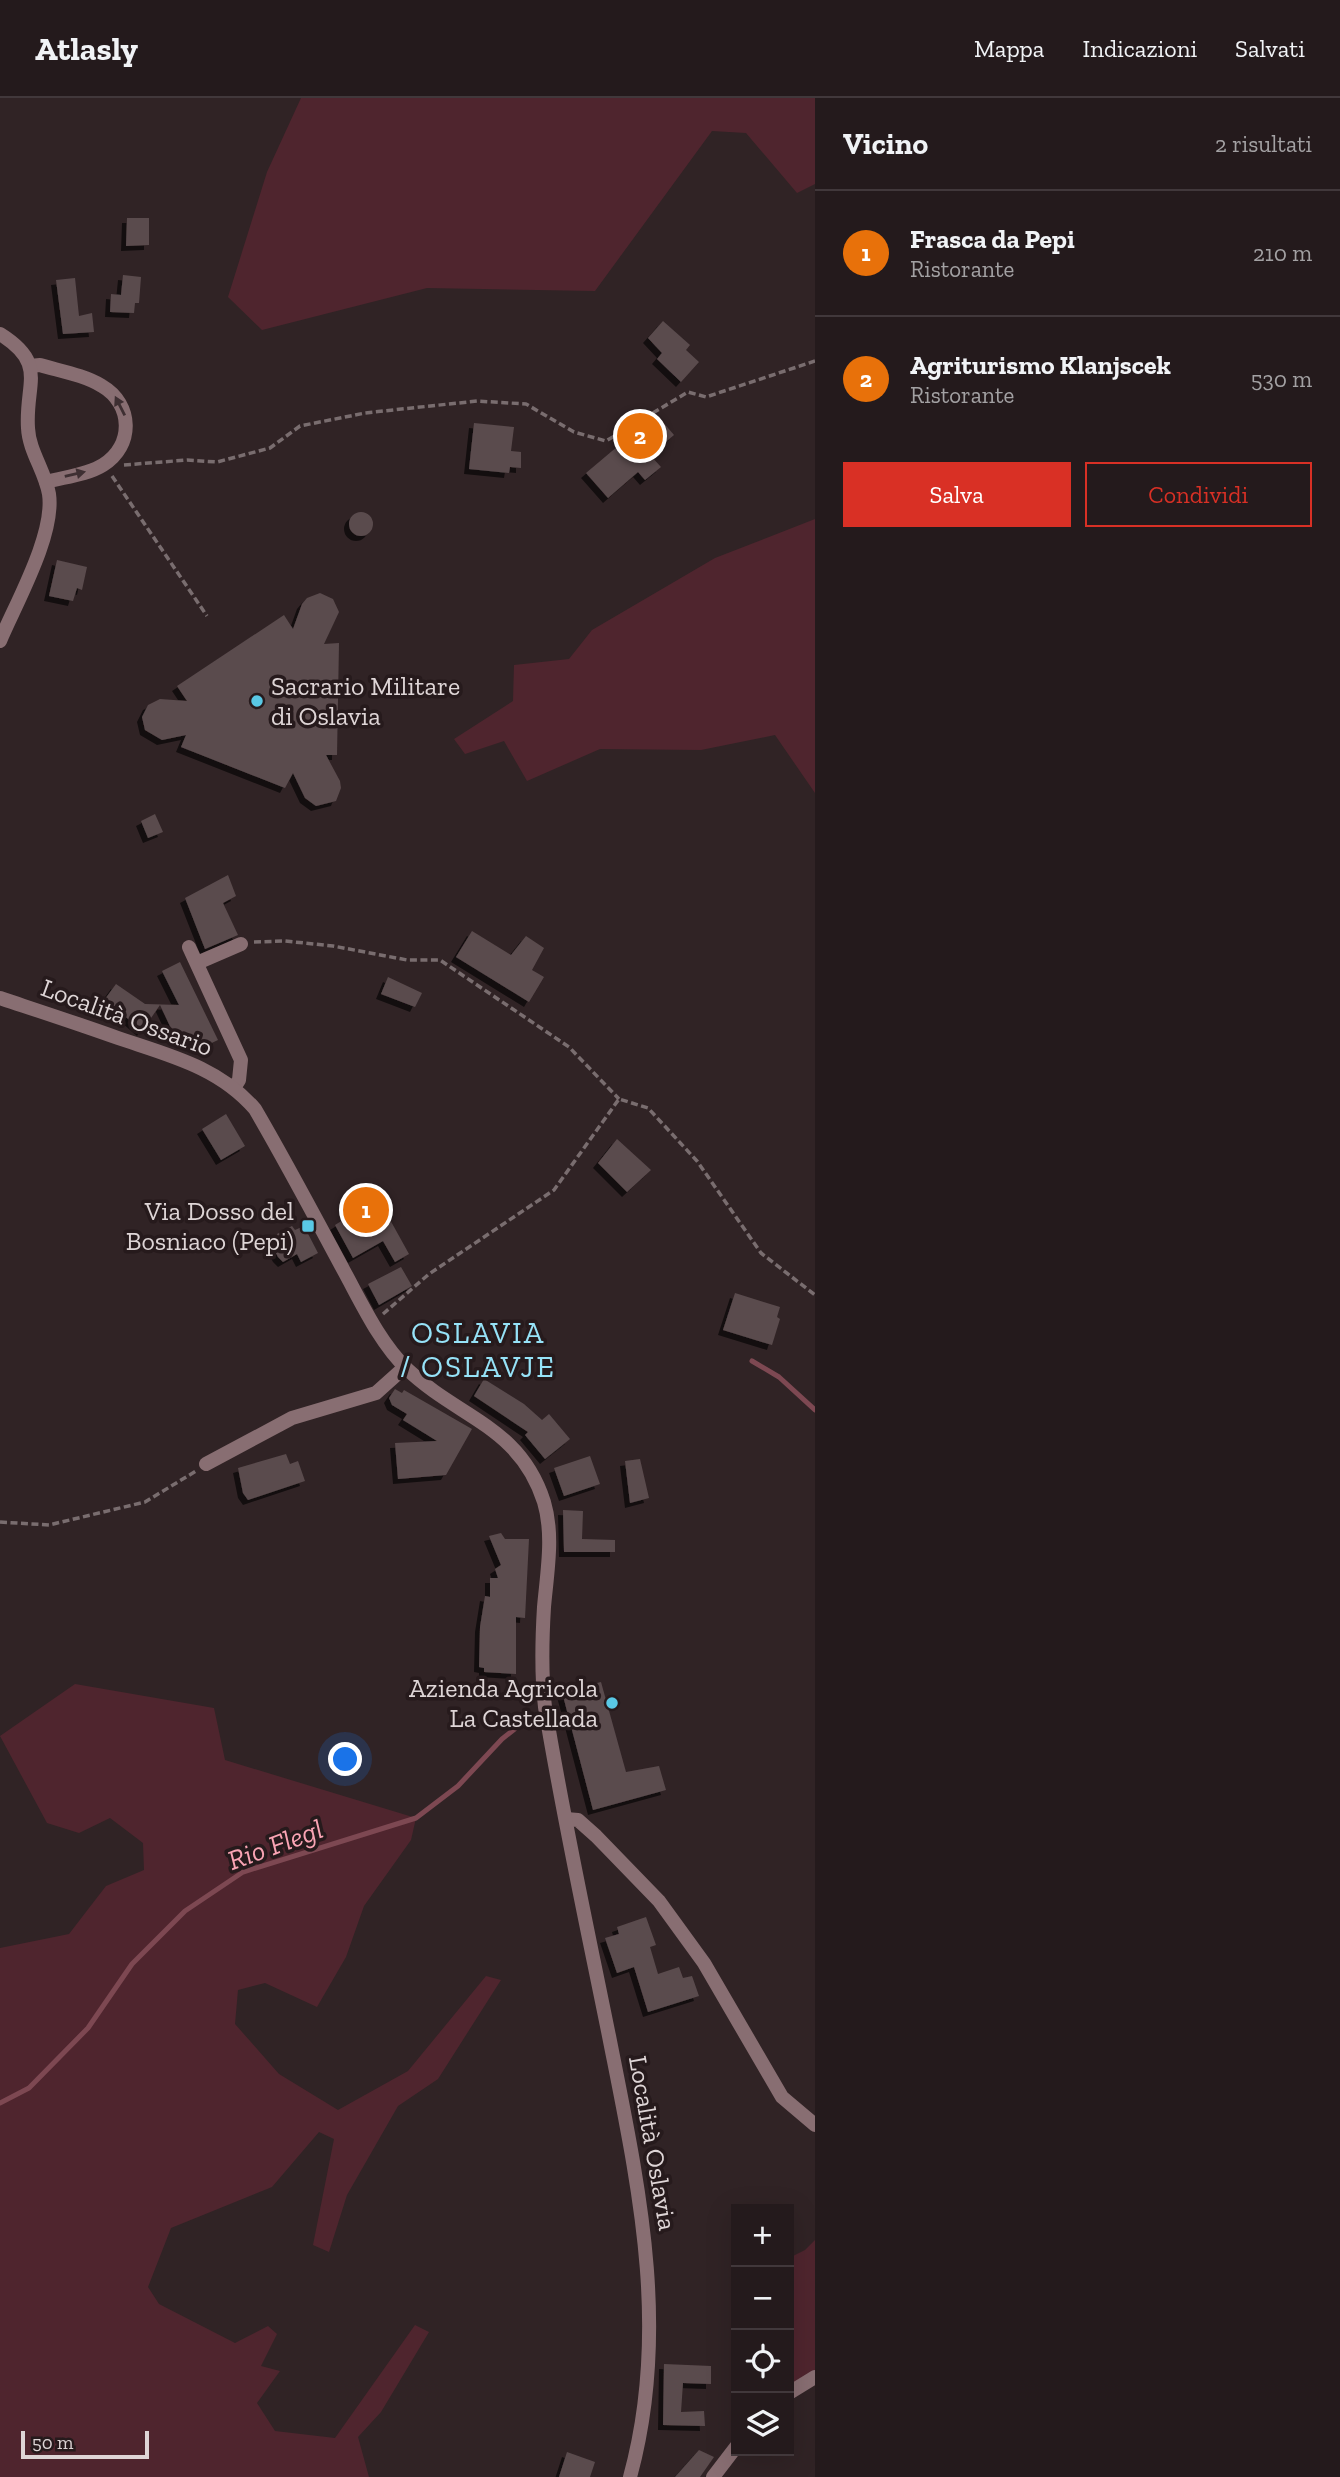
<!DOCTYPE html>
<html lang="it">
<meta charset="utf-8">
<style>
:root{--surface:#241a1c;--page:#2c2325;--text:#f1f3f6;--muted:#a3a1a3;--line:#41383b;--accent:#d93025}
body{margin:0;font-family:"Zilla Slab",serif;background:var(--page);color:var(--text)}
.controls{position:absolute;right:21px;bottom:21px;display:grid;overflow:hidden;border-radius:0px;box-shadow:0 7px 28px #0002}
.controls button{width:63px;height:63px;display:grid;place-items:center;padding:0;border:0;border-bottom:2px solid var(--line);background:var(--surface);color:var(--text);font:35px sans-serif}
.scale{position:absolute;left:21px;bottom:18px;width:128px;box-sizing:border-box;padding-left:7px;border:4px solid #ded5d6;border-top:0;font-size:19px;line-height:24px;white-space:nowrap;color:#ded5d6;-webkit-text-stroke:5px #261a1c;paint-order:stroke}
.you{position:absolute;left:346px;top:1662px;width:24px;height:24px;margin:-18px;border:5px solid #fff;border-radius:50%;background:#1a73e8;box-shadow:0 0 0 10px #1a73e833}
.badge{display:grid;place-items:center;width:46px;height:46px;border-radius:50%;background:var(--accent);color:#fff;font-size:23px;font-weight:700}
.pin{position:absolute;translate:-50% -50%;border:4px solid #fff;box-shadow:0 2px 7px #0006}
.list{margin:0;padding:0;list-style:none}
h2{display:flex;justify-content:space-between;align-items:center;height:91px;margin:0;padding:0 28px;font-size:30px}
h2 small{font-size:23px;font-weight:400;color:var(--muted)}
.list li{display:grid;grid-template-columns:46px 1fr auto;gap:21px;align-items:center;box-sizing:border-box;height:126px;padding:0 28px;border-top:2px solid var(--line)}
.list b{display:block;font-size:26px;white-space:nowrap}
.list p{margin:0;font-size:23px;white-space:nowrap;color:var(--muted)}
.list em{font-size:23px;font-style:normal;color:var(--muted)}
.actions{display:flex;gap:14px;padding:21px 28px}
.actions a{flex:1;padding:16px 0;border:2px solid var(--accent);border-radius:0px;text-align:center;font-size:24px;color:var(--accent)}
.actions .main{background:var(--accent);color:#fff}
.icon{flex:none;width:38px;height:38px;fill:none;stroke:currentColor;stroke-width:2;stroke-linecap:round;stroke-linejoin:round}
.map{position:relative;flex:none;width:815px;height:2379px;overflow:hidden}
header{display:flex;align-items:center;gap:42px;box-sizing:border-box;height:98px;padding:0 35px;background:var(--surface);border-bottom:2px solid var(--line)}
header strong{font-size:33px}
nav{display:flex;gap:38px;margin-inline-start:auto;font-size:24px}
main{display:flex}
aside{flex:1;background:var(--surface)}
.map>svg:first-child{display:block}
</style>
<header>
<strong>Atlasly</strong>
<nav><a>Mappa</a><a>Indicazioni</a><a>Salvati</a></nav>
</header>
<main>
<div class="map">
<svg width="815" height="2379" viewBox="0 0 815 2379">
<defs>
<filter id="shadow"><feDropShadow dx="-5" dy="5" stdDeviation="0" flood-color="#0009"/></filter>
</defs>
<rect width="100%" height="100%" fill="#302325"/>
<path fill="#4f252e" d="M 301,0 L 815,0 L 815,86 L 797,95 L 746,35 L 712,33 L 595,193 L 427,190 L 262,232 L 228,199 L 267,74 Z
M 815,421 L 815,695 L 775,637 L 701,652 L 600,651 L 527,683 L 504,643 L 465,656 L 454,641 L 513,603 L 514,567 L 569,561 L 592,532 L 715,460 Z
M 75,1586 L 214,1610 L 225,1662 L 416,1720 L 411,1742 L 364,1808 L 346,1859 L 317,1909 L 265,1885 L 238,1892 L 235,1926 L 279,1976 L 338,2012 L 408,1973 L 486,1878 L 501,1882 L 438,1981 L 398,2008 L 347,2097 L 329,2154 L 313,2147 L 334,2041 L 319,2034 L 272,2089 L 171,2130 L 148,2189 L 159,2206 L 235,2245 L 268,2228 L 277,2236 L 261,2268 L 280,2273 L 257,2305 L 275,2333 L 335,2340 L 415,2227 L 429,2234 L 381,2314 L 358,2339 L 369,2379 L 0,2379 L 0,1850 L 69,1836 L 106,1788 L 144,1772 L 143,1745 L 110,1720 L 79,1735 L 47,1725 L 0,1638 Z
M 815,2142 L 815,2279 L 798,2290 L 789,2281 L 789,2160 L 805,2152 Z"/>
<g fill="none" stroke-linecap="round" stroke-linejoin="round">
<path stroke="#7d4852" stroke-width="5" d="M 752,1263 L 779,1279 L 815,1312
M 0,2005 L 29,1990 L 88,1930 L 132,1866 L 185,1813 L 243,1774 L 416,1720 L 458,1688 L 502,1641 L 531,1618"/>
</g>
<path fill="#5a4b4d" filter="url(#shadow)" d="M 127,120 L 149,120 L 149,147 L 126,148 Z
M 123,177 L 141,179 L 139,205 L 135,205 L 134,215 L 110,214 L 111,196 L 121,197 Z
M 75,180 L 79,218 L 92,215 L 94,234 L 63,236 L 56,182 Z
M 663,223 L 690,247 L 686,252 L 699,264 L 681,284 L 657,261 L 662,255 L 648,240 Z
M 656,316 L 674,337 L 650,357 L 661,369 L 645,382 L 638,374 L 608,400 L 586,375 Z
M 474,325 L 514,329 L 511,353 L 521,354 L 521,370 L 510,369 L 509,375 L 469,371 Z
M349 426a12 12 0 1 1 24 0a12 12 0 1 1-24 0Z
M 57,462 L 87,469 L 82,492 L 77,490 L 73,503 L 49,498 Z
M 320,495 L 333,501 L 339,514 L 324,546 L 339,545 L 337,657 L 326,657 L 340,683 L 341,690 L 336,703 L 316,708 L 305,700 L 293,675 L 285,690 L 181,649 L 186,637 L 162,642 L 145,632 L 142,619 L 148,607 L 160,601 L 187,603 L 177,588 L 284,517 L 293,531 L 302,506 L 307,500 Z
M 155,716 L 163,734 L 148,740 L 141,723 Z
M 228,777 L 236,798 L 223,805 L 238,837 L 205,851 L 185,800 Z
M 472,833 L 511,857 L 526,838 L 544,850 L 532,872 L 544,879 L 529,904 L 456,859 Z
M 180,864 L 218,942 L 199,951 L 193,940 L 184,944 L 181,938 L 176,941 L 160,907 L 142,933 L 105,901 L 116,886 L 145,906 L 179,907 L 162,873 Z
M 388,879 L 422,895 L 415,909 L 381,896 Z
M 226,1016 L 245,1048 L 221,1062 L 202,1031 Z
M 617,1041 L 651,1072 L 627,1094 L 598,1065 Z
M 373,1091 L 409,1156 L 395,1164 L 383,1143 L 353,1160 L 335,1127 L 351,1117 L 346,1106 Z
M 292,1128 L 295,1132 L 304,1128 L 318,1155 L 301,1164 L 297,1156 L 283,1164 L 278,1159 L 271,1146 L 279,1141 L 277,1136 Z
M 401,1169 L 412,1188 L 379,1207 L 368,1186 Z
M 735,1195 L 780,1209 L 777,1219 L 780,1221 L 772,1247 L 723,1232 Z
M 484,1281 L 524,1306 L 542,1322 L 549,1316 L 570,1341 L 545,1361 L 525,1337 L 528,1334 L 474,1298 Z
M 395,1291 L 402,1295 L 404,1292 L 472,1331 L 446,1377 L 398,1381 L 395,1345 L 437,1343 L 403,1322 L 407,1316 L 392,1307 L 389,1300 Z
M 286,1356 L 290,1366 L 298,1363 L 305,1383 L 248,1402 L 243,1395 L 238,1370 Z
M 590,1358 L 600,1386 L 564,1398 L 554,1370 Z
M 640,1361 L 649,1400 L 630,1405 L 625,1363 Z
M 563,1412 L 583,1413 L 582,1441 L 615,1442 L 615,1454 L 564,1454 Z
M 501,1435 L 505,1441 L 529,1441 L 525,1520 L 516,1519 L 516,1576 L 484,1574 L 484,1570 L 479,1569 L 480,1529 L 485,1498 L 490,1499 L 490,1480 L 498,1480 L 495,1471 L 501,1467 L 489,1438 Z
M 601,1584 L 626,1674 L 659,1668 L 666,1692 L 593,1712 L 562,1594 Z
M 646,1819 L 656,1847 L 650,1849 L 658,1876 L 679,1869 L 683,1880 L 692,1878 L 699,1898 L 648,1914 L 634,1869 L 617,1875 L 605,1840 L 619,1836 L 617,1829 Z
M 664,2266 L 711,2268 L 711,2286 L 683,2285 L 681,2314 L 704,2313 L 705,2328 L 663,2327 Z
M 699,2352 L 714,2359 L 700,2379 L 675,2379 Z
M 567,2354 L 595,2364 L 590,2379 L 559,2379 Z"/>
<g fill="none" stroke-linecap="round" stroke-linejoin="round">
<path stroke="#796d6f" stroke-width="3.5" stroke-dasharray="7 3.5" stroke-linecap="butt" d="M 124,367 L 187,362 L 217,364 L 270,350 L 300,328 L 365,315 L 477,303 L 526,306 L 574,334 L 606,343 L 688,294 L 706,299 L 815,263
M 112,378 L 207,518
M 254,844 L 285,843 L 333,848 L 407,862 L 440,862 L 569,949 L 619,1001
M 383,1216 L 429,1176 L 554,1092 L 619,1001 L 648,1010 L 697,1063 L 761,1155 L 815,1197
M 0,1424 L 49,1427 L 145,1404 L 196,1373"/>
<path stroke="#886e72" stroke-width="14" d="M 30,268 L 40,267 C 60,273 84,277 102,288 C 133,306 134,348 103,367 C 87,377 64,379 46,384
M 189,849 L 241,962 L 239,982 L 234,990
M 197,865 L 241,846
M 206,1366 L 292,1320 L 376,1295 L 405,1269
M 566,1721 L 578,1722 L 596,1738 L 659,1803 L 704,1865 L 782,1999 L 815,2027
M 789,2295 L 815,2279
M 713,2379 L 736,2349"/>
<path stroke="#886e72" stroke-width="14" d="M 0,236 C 48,266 25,285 28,330 C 29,353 45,373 49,396 C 55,437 16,505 0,543
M 0,900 C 39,913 79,926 118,940 C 168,957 219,969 255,1011 C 286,1064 315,1119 344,1173 C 362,1206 380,1245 407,1271 C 458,1320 520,1328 544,1404 C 554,1437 547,1475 544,1509 C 542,1542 541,1576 545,1609 C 563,1719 587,1829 609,1938 C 638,2085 671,2230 630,2379"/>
</g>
<defs><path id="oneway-solid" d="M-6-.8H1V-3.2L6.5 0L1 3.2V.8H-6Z" transform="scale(1.75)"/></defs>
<g fill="#3e2f32">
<use href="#oneway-solid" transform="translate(120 308) rotate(-117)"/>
<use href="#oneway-solid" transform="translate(75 376) rotate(-13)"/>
</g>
<g fill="#59c8e5" stroke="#261a1c" stroke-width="2.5">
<circle cx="257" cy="603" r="7"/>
<rect x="301" y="1121" width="14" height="14" rx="3.5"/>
<circle cx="612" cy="1605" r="7"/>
</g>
<g text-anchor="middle" stroke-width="7" stroke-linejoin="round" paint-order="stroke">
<g font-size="26" fill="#ded5d6" stroke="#261a1c" text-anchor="end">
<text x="271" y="597" text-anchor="start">Sacrario Militare<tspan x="271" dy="30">di Oslavia</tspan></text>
<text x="294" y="1122">Via Dosso del<tspan x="294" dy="30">Bosniaco (Pepi)</tspan></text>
<text x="598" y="1599">Azienda Agricola<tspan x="598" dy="30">La Castellada</tspan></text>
</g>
<g font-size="26" fill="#ded5d6" stroke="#261a1c">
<text transform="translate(127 919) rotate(20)" y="9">Località Ossario</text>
<text transform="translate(653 2045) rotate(80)" y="9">Località Oslavia</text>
</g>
<g font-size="28" font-style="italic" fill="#faa4b4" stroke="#261a1c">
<text transform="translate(275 1746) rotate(-20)" y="10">Rio Flegl</text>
</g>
<g font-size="30" letter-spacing="2" fill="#96e2f7" stroke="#261a1c">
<text x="478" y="1245">OSLAVIA<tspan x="478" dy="34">/ OSLAVJE</tspan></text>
</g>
</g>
</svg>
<div class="controls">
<button>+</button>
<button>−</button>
<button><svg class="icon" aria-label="locate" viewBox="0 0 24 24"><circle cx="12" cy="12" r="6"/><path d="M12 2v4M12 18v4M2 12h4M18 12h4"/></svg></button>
<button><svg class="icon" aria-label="layers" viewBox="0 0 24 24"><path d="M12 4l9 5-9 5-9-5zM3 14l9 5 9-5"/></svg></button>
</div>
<div class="scale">50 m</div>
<div class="you"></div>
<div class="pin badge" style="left:366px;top:1112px;background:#e8710a">1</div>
<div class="pin badge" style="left:640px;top:338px;background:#e8710a">2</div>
</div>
<aside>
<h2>Vicino<small>2 risultati</small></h2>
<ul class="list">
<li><span class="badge" style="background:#e8710a">1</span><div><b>Frasca da Pepi</b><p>Ristorante</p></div><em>210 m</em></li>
<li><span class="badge" style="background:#e8710a">2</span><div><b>Agriturismo Klanjscek</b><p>Ristorante</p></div><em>530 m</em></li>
</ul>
<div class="actions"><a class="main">Salva</a><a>Condividi</a></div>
</aside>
</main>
